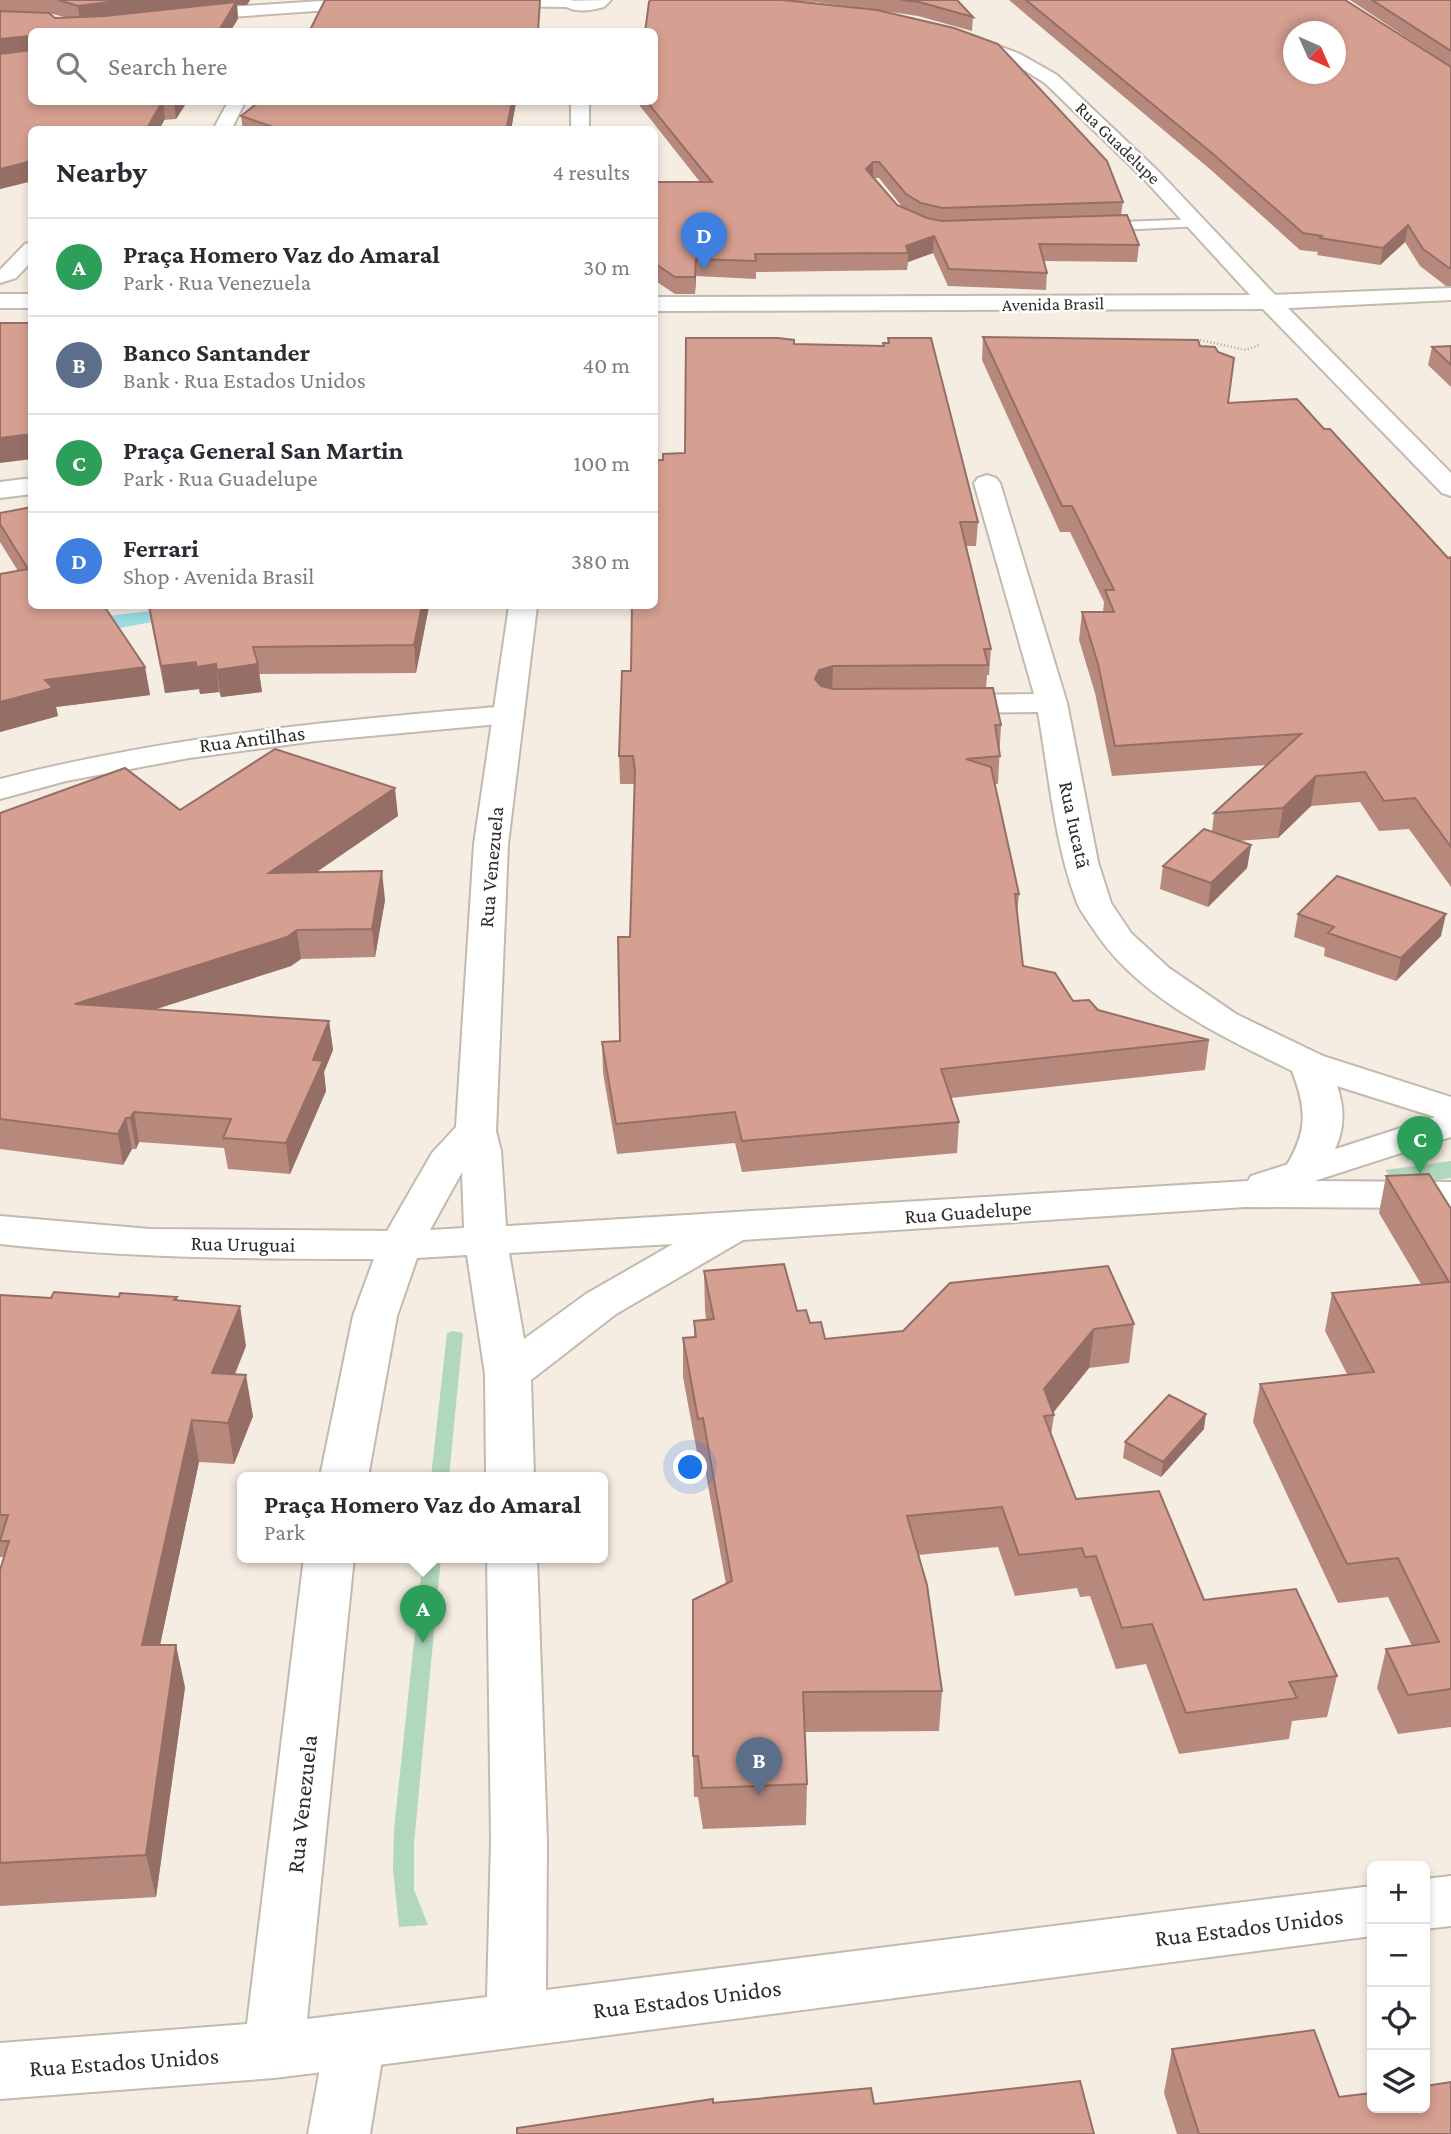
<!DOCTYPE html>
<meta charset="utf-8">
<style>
:root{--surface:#fff;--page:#f7f7f7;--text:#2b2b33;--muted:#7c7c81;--line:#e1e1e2;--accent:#09744c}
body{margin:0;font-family:"Crimson Pro",serif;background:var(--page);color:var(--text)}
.controls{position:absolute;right:21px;bottom:21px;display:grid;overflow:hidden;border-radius:10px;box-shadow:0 4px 10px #0003}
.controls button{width:63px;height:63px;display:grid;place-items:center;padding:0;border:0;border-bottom:2px solid var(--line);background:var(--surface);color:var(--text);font:35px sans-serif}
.compass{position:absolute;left:1283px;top:21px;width:63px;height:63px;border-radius:50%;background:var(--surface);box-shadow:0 4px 10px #0003;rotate:135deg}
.you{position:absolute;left:691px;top:1468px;width:24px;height:24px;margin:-18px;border:5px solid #fff;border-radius:50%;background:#1a73e8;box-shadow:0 0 0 10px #1a73e833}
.badge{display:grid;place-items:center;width:46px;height:46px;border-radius:50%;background:var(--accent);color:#fff;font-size:23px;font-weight:700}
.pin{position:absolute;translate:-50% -58px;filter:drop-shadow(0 2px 4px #0008)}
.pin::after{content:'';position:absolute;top:37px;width:24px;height:21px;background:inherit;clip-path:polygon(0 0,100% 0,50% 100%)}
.popup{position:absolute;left:237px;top:1472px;width:371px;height:91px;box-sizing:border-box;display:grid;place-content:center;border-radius:10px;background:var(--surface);filter:drop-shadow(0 2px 5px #0005);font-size:23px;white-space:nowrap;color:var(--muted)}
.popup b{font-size:26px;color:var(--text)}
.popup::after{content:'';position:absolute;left:50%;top:100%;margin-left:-14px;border:14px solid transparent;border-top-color:var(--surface)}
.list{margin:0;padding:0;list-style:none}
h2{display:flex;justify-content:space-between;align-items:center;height:91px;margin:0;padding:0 28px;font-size:30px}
h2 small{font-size:23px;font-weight:400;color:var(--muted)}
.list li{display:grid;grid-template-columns:46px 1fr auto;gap:21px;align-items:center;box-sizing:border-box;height:98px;padding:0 28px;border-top:2px solid var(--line)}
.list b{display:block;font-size:26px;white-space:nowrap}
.list p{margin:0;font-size:23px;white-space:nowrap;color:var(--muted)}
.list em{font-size:23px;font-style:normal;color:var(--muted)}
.icon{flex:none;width:38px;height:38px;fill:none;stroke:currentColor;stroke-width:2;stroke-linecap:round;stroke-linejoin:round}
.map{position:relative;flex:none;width:1451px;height:2134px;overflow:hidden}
.search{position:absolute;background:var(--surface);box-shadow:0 4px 10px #0003;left:28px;top:28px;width:630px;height:77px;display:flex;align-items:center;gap:18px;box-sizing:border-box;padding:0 24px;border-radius:10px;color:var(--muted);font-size:26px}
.panel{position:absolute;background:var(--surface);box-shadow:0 4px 10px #0003;left:28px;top:126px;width:630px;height:483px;border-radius:10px}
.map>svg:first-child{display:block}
</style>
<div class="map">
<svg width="1451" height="2134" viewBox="0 0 1451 2134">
<rect width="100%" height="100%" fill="#f5ece2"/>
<path fill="#b1d8bd" d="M 1451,1161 L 1451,1178 L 1398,1186 L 1385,1170 Z
M 453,1331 L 463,1333 L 449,1477 L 431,1477 L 447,1333 Z
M 423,1557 L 441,1557 L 414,1844 L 414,1890 L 428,1925 L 399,1927 L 393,1870 L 394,1829 Z"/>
<path fill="#99dce1" d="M 150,611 L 152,622 L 102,631 L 100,617 Z"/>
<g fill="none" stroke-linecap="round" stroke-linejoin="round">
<defs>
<path id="lane" d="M 1198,219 L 1204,223 L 1202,226 L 1097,231 L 1091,227 L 1097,223 Z"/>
<path id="street" d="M 336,0 L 381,2 L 373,7 L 186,20 L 178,15 L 186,10 Z
M 479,0 L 572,0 L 574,2 L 566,7 L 486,6 L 481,4 Z
M 959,31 L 1020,54 L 1057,75 L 1158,171 L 1277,297 L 1280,302 L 1277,307 L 1261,307 L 1144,179 L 1045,83 L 1008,60 L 953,39 L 951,36 L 953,33 Z
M 228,102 L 245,102 L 231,130 L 213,130 Z
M 32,242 L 32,261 L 16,278 L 0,283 L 0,270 L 25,244 Z
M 987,475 L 996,478 L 1000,483 L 1067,703 L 1098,862 L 1111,903 L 1131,933 L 1169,968 L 1236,1014 L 1323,1056 L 1451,1097 L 1451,1122 L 1337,1086 C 1350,1123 1339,1148 1317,1180 L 1303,1184 L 1289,1180 L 1283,1171 C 1307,1134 1308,1112 1292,1071 C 1220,1035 1137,998 1092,927 C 1086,918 1079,909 1076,900 C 1054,841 1049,774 1038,712 L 945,713 L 934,710 L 930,704 L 934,698 L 945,695 L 1034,694 L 974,483 L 978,478 Z
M 32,478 L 32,494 L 0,498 L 0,482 Z
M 509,706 L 520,708 L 524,715 L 520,722 L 316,741 L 189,758 L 66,781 L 0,799 L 0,779 C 167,736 337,720 509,706 Z
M 0,1216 L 150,1229 L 400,1231 L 415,1235 L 421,1245 L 415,1255 L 400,1259 C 266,1259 133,1259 0,1244 Z
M 355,2014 L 376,2022 L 385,2041 L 370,2134 L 308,2134 L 325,2041 L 334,2022 Z"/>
<path id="secondary" d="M 611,0 L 604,7 C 589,11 570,14 558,1 Z
M 571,102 L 589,102 L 589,130 L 571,130 Z
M 1269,295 L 1277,297 L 1451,473 L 1451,496 L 1442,493 L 1261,307 L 1258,302 L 1261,297 Z
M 509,606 L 537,606 L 508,844 L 496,1131 L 501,1151 L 506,1226 L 1248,1181 L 1251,1176 L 1451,1112 L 1451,1137 L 1314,1181 L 1451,1182 L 1451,1208 L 1245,1207 L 743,1240 L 616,1314 L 531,1380 L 534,1477 L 486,1477 L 485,1374 L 467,1255 L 417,1258 L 397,1316 L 368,1477 L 320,1477 L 353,1316 L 379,1245 L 432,1153 L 456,1127 L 474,844 ZM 462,1172 L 464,1228 L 430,1230 ZM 673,1244 L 586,1294 L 524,1339 L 509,1253 Z
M 304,1557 L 354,1557 L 307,2019 L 487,1997 L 491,1841 L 487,1557 L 537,1557 L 547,1841 L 546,1990 L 1372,1886 L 1372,1936 L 355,2068 L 274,2078 L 0,2099 L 0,2043 L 247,2024 Z
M 1451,1876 L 1451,1926 L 1425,1929 L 1425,1879 Z"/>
<path id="primary" d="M 1451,288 L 1451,300 L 1269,309 L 654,311 L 654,297 L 1269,295 Z
M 0,294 L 32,294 L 32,308 L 0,308 Z"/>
</defs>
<use href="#lane" stroke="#c2b9af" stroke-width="4"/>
<use href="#street" stroke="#c2b9af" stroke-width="4"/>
<use href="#secondary" stroke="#c2b9af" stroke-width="4"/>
<use href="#primary" stroke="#c2b9af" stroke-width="4"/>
<path stroke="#aca49d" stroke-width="2.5" stroke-dasharray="1 2.5" stroke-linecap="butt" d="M 1200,340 L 1246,350 L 1259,345"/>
<use href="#lane" fill="#fff" fill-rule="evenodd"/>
<use href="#street" fill="#fff" fill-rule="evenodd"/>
<use href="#secondary" fill="#fff" fill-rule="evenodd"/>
<use href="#primary" fill="#fff" fill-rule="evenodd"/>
</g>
<path fill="#b7897d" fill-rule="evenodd" d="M 0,0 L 250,0 L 247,5 L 237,5 L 238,19 L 32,102 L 187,102 L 176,119 L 32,130 L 32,181 L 0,189 ZM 51,14 L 53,14 L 64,17 L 55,18 Z
M 650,0 L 958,0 L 958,1 L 973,17 L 972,31 L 918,16 L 877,10 L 1123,202 L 1121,215 L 1139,245 L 1137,262 L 1044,261 L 1047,273 L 1046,290 L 948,286 L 933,253 L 908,262 L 907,270 L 756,272 L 756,279 L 696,276 L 695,294 L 675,294 L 654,280 L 654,182 L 700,182 L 640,106 L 639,102 L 654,102 ZM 799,1 L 816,2 L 877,10 ZM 874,178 L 879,178 L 903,208 L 897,205 Z
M 1009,0 L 1345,0 L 1451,67 L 1451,286 L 1446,286 L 1420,266 L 1405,242 L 1380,265 L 1317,255 L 1318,252 L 1300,250 L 1211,170 Z
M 1350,0 L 1451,0 L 1451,67 Z
M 259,102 L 516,102 L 511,130 L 243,130 L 241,116 Z
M 983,337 L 1200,346 L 1228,403 L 1324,429 L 1448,558 L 1451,557 L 1451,887 L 1409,829 L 1379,831 L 1360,802 L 1311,806 L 1278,838 L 1238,841 L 1251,845 L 1247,868 L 1208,907 L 1160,889 L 1163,866 L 1212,832 L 1214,813 L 1267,765 L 1112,776 L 1095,693 L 1079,640 L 1082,612 L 1103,612 L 1104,602 L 1070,532 L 1060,532 L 982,360 Z
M 888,338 L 978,522 L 976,546 L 966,546 L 991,649 L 989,675 L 987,675 L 986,688 L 1001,725 L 998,784 L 995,784 L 1019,894 L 1017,914 L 1023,966 L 1073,1001 L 1098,1010 L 1209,1040 L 1205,1070 L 951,1098 L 959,1122 L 957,1153 L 742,1172 L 735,1143 L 617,1154 L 603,1073 L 602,1042 L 620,1041 L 630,937 L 635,788 L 634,784 L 620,784 L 619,756 L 631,671 L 685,453 L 794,344 L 883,346 L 888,343 Z
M 1451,346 L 1451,387 L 1428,365 L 1432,347 Z
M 0,513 L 145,667 L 150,695 L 56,707 L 58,716 L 0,732 L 0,574 L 18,571 L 0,542 Z
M 148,606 L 429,606 L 416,673 L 259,674 L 262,692 L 221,697 L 219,692 L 200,694 L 199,689 L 165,693 Z
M 180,810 L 398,816 L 315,873 L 385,900 L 375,957 L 301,959 L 291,966 L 156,1009 L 329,1021 L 333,1050 L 324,1072 L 326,1091 L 290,1174 L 228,1169 L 224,1148 L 139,1142 L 136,1149 L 132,1149 L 123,1165 L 0,1149 L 0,813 Z
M 1298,914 L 1441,936 L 1396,981 L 1324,956 L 1325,948 L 1294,937 Z
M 1386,1176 L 1451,1209 L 1451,1727 L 1398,1734 L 1377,1688 L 1386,1649 L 1412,1646 L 1388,1597 L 1338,1603 L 1253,1422 L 1260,1384 L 1347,1374 L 1325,1331 L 1332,1293 L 1421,1284 L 1379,1213 Z
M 704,1271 L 797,1311 L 825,1339 L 1134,1324 L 1129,1363 L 1089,1368 L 1053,1413 L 1054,1415 L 1051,1435 L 1076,1499 L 1204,1600 L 1337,1676 L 1327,1717 L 1292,1721 L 1289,1739 L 1179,1754 L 1146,1664 L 1116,1669 L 1090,1596 L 1080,1597 L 1077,1588 L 1015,1596 L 998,1547 L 918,1555 L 942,1691 L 939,1731 L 805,1732 L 807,1784 L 806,1825 L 703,1829 L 698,1797 L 694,1797 L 693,1756 L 726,1584 L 703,1458 L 698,1458 L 683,1377 L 683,1338 L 694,1337 L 694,1321 L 706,1319 L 705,1310 Z
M 0,1295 L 51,1298 L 177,1297 L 177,1301 L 246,1346 L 235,1374 L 253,1416 L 234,1464 L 199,1462 L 160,1645 L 185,1687 L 156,1897 L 0,1906 L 0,1570 L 4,1557 L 0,1557 Z
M 1204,1429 L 1161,1477 L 1123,1458 L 1125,1442 Z
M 1172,2049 L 1339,2097 L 1451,2134 L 1177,2134 L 1164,2093 Z"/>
<path fill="#956f66" d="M 124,0 L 250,0 L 247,5 L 237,5 L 238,19 L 230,32 L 80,22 L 78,6 Z
M 29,36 L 32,53 L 0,56 L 0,39 Z
M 163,102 L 165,119 L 159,130 L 146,130 Z
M 174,102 L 187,102 L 176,119 Z
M 512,102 L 516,102 L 511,130 L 506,130 Z
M 32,161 L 32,181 L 0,189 L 0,169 Z
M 873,162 L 873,178 L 866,169 Z
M 1408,225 L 1405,242 L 1380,265 L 1383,248 Z
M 934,236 L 933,253 L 908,262 L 908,253 L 906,246 Z
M 696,259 L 696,276 L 695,294 L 695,277 Z
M 32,434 L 32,459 L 0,463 L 0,438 Z
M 422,606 L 429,606 L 416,673 L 414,645 Z
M 196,662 L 199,689 L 165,693 L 161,666 Z
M 216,664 L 219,692 L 200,694 L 196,667 Z
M 258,664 L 262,692 L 221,697 L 217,670 Z
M 833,666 L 832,692 L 815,705 L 815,679 L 819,670 Z
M 145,667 L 150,695 L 56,707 L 58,716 L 0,732 L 0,702 L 45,680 Z
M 1316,776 L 1311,806 L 1278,838 L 1283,808 Z
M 395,788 L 398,816 L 273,902 L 269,873 Z
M 1251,845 L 1247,868 L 1208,907 L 1211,883 Z
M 382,871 L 385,900 L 375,957 L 372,929 Z
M 1446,914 L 1441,936 L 1396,981 L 1401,958 Z
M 297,930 L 301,959 L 291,966 L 81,1033 L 75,1004 Z
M 329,1021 L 333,1050 L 324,1072 L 326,1091 L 290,1174 L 286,1143 L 313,1060 Z
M 134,1112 L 139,1142 L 136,1149 L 130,1118 Z
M 126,1118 L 132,1149 L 123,1165 L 118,1134 Z
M 240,1306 L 246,1346 L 219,1413 L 212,1373 Z
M 1094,1329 L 1089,1368 L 1051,1415 L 1044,1389 Z
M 246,1375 L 253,1416 L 234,1464 L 228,1423 Z
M 1206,1414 L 1204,1429 L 1161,1477 L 1163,1462 Z
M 192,1420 L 199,1462 L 151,1687 L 142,1645 Z
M 176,1645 L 185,1687 L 156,1897 L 146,1855 Z"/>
<path fill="#d59f91" stroke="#956f66" stroke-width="2" fill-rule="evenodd" d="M 58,0 L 124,0 L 78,6 Z
M 325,0 L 540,0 L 538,32 L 309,32 Z
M 650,0 L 783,0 L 877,10 L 954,28 L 998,44 L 1107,161 L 1123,202 L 942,208 L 921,203 L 906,194 L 879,162 L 873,162 L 866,169 L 897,205 L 927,218 L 942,221 L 1127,215 L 1139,245 L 1039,244 L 1047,273 L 949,269 L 934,236 L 906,246 L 908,253 L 755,254 L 756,261 L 696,259 L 695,277 L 675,277 L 654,263 L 654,182 L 712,182 L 647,102 L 654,102 L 654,32 L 645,32 L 649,2 Z
M 901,0 L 957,0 L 973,17 L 919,2 Z
M 1026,0 L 1345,0 L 1451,67 L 1451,268 L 1449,268 L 1423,249 L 1408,225 L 1383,248 L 1320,238 L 1322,236 L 1303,233 L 1213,154 ZM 1293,32 L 1335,32 L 1335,74 L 1293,74 Z
M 1372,0 L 1451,0 L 1451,51 Z
M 236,2 L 218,32 L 32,32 L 32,38 L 29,36 L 0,39 L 0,11 L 49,13 L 55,18 L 105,16 Z
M 32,45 L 32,102 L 162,102 L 146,130 L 32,130 L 32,161 L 0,169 L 0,54 L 31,50 Z
M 259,102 L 512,102 L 506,130 L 282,130 L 241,116 Z
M 0,323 L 32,323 L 32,434 L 0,438 Z
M 983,337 L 1198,340 L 1200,346 L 1215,347 L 1218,352 L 1234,358 L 1228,403 L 1297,399 L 1324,429 L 1330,429 L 1448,558 L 1451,557 L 1451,847 L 1415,798 L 1384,801 L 1365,772 L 1316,776 L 1283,808 L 1214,813 L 1301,734 L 1115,746 L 1098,664 L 1082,612 L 1114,612 L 1105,590 L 1114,590 L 1072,506 L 1062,506 Z
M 686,338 L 778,338 L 794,340 L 794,344 L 884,346 L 883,343 L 889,343 L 888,338 L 931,338 L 978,522 L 960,522 L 991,649 L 984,649 L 988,665 L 833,666 L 819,670 L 815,679 L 821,686 L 833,689 L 993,688 L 1001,725 L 995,725 L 1000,756 L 966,759 L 991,767 L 1019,894 L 1015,894 L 1023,966 L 1055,973 L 1073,1001 L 1089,1000 L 1098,1010 L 1209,1040 L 941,1069 L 959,1122 L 742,1141 L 735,1112 L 616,1124 L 602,1042 L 620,1041 L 618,937 L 630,937 L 635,771 L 633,756 L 619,756 L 622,671 L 631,671 L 632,606 L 654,606 L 654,460 L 663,460 L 663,454 L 685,453 Z
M 1451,346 L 1451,365 L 1432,347 Z
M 32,507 L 32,606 L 104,606 L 145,667 L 45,680 L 53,688 L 0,702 L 0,574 L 28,569 L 0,524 L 0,513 Z
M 149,606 L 422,606 L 414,645 L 253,647 L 258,664 L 217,670 L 216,664 L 196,667 L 196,662 L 161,666 Z
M 275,749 L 395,788 L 269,873 L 382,871 L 372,929 L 297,930 L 287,937 L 75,1004 L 329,1021 L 313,1060 L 323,1061 L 286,1143 L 223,1138 L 231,1119 L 134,1112 L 130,1118 L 126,1118 L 118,1134 L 0,1119 L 0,813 L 125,768 L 180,810 Z
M 1204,829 L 1251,845 L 1211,883 L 1163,866 Z
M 1337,876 L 1446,914 L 1401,958 L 1328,933 L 1334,927 L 1298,914 Z
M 1429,1174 L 1451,1209 L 1451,1689 L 1408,1695 L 1386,1649 L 1439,1642 L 1398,1558 L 1347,1564 L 1260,1384 L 1374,1372 L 1332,1293 L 1449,1282 L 1386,1176 Z
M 784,1264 L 797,1311 L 806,1310 L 810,1323 L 821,1322 L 825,1339 L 903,1331 L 950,1283 L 1108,1266 L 1134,1324 L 1094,1329 L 1044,1389 L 1054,1415 L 1044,1416 L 1076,1499 L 1159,1491 L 1204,1600 L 1296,1589 L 1337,1676 L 1289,1682 L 1297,1698 L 1186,1713 L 1152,1624 L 1122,1628 L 1096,1556 L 1085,1557 L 1082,1548 L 1019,1555 L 1002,1507 L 907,1516 L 927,1585 L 942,1691 L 803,1692 L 807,1784 L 702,1788 L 698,1756 L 693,1756 L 693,1600 L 732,1581 L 703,1418 L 698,1419 L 683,1338 L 696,1337 L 694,1321 L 714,1319 L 704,1271 Z
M 54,1292 L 119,1297 L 120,1293 L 177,1297 L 174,1300 L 240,1306 L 212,1373 L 246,1375 L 228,1423 L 192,1420 L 142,1645 L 176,1645 L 146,1855 L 0,1863 L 0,1570 L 9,1541 L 0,1541 L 8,1515 L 0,1515 L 0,1295 L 51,1298 Z
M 1169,1395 L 1206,1414 L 1163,1462 L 1125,1442 Z
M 1314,2030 L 1339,2097 L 1372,2093 L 1372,2108 L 1425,2108 L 1425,2086 L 1451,2082 L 1451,2134 L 1199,2134 L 1172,2049 Z
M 1080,2081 L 1094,2134 L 517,2134 L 517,2128 L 713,2099 L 713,2103 L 871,2088 L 874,2104 Z"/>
<g text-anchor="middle" stroke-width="5" stroke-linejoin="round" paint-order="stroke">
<g font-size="18" fill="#302c29" stroke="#fff">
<text transform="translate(1118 143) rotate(44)" y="6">Rua Guadelupe</text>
<text transform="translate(1053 304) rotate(-1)" y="6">Avenida Brasil</text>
</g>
<g font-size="21" fill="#302c29" stroke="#fff">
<text transform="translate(252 739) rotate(-7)" y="7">Rua Antilhas</text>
<text transform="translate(1075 825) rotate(78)" y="7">Rua Iucatã</text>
<text transform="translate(491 867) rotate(-85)" y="7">Rua Venezuela</text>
<text transform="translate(968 1212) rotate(-4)" y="7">Rua Guadelupe</text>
<text transform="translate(243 1244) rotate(1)" y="7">Rua Uruguai</text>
</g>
<g font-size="24" fill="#302c29" stroke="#fff">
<text transform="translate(302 1804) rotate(-84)" y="8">Rua Venezuela</text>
<text transform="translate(1249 1927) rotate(-7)" y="8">Rua Estados Unidos</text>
<text transform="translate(687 1999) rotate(-7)" y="8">Rua Estados Unidos</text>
<text transform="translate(124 2062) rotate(-4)" y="8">Rua Estados Unidos</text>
</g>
</g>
</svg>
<div class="controls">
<button>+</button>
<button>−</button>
<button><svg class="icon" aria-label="locate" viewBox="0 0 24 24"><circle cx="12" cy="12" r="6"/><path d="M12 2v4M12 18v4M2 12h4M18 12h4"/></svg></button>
<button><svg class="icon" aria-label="layers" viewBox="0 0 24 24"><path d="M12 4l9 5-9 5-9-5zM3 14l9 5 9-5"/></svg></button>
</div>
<svg class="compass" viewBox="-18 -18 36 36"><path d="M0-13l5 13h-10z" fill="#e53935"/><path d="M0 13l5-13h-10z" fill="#7c7c81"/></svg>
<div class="you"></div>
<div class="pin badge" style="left:423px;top:1643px;background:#2e9e5b">A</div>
<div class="popup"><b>Praça Homero Vaz do Amaral</b>Park</div>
<div class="pin badge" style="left:759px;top:1795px;background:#5c6f8a">B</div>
<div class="pin badge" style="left:1420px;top:1174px;background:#2e9e5b">C</div>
<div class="pin badge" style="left:704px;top:270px;background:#3f7fe0">D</div>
<div class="search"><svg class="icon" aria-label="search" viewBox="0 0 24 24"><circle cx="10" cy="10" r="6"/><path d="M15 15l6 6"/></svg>Search here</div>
<section class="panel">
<h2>Nearby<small>4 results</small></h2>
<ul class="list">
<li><span class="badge" style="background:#2e9e5b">A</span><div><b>Praça Homero Vaz do Amaral</b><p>Park · Rua Venezuela</p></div><em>30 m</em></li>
<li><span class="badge" style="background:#5c6f8a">B</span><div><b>Banco Santander</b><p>Bank · Rua Estados Unidos</p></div><em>40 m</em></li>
<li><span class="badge" style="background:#2e9e5b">C</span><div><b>Praça General San Martin</b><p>Park · Rua Guadelupe</p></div><em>100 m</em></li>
<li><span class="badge" style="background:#3f7fe0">D</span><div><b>Ferrari</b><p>Shop · Avenida Brasil</p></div><em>380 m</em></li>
</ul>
</section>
</div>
